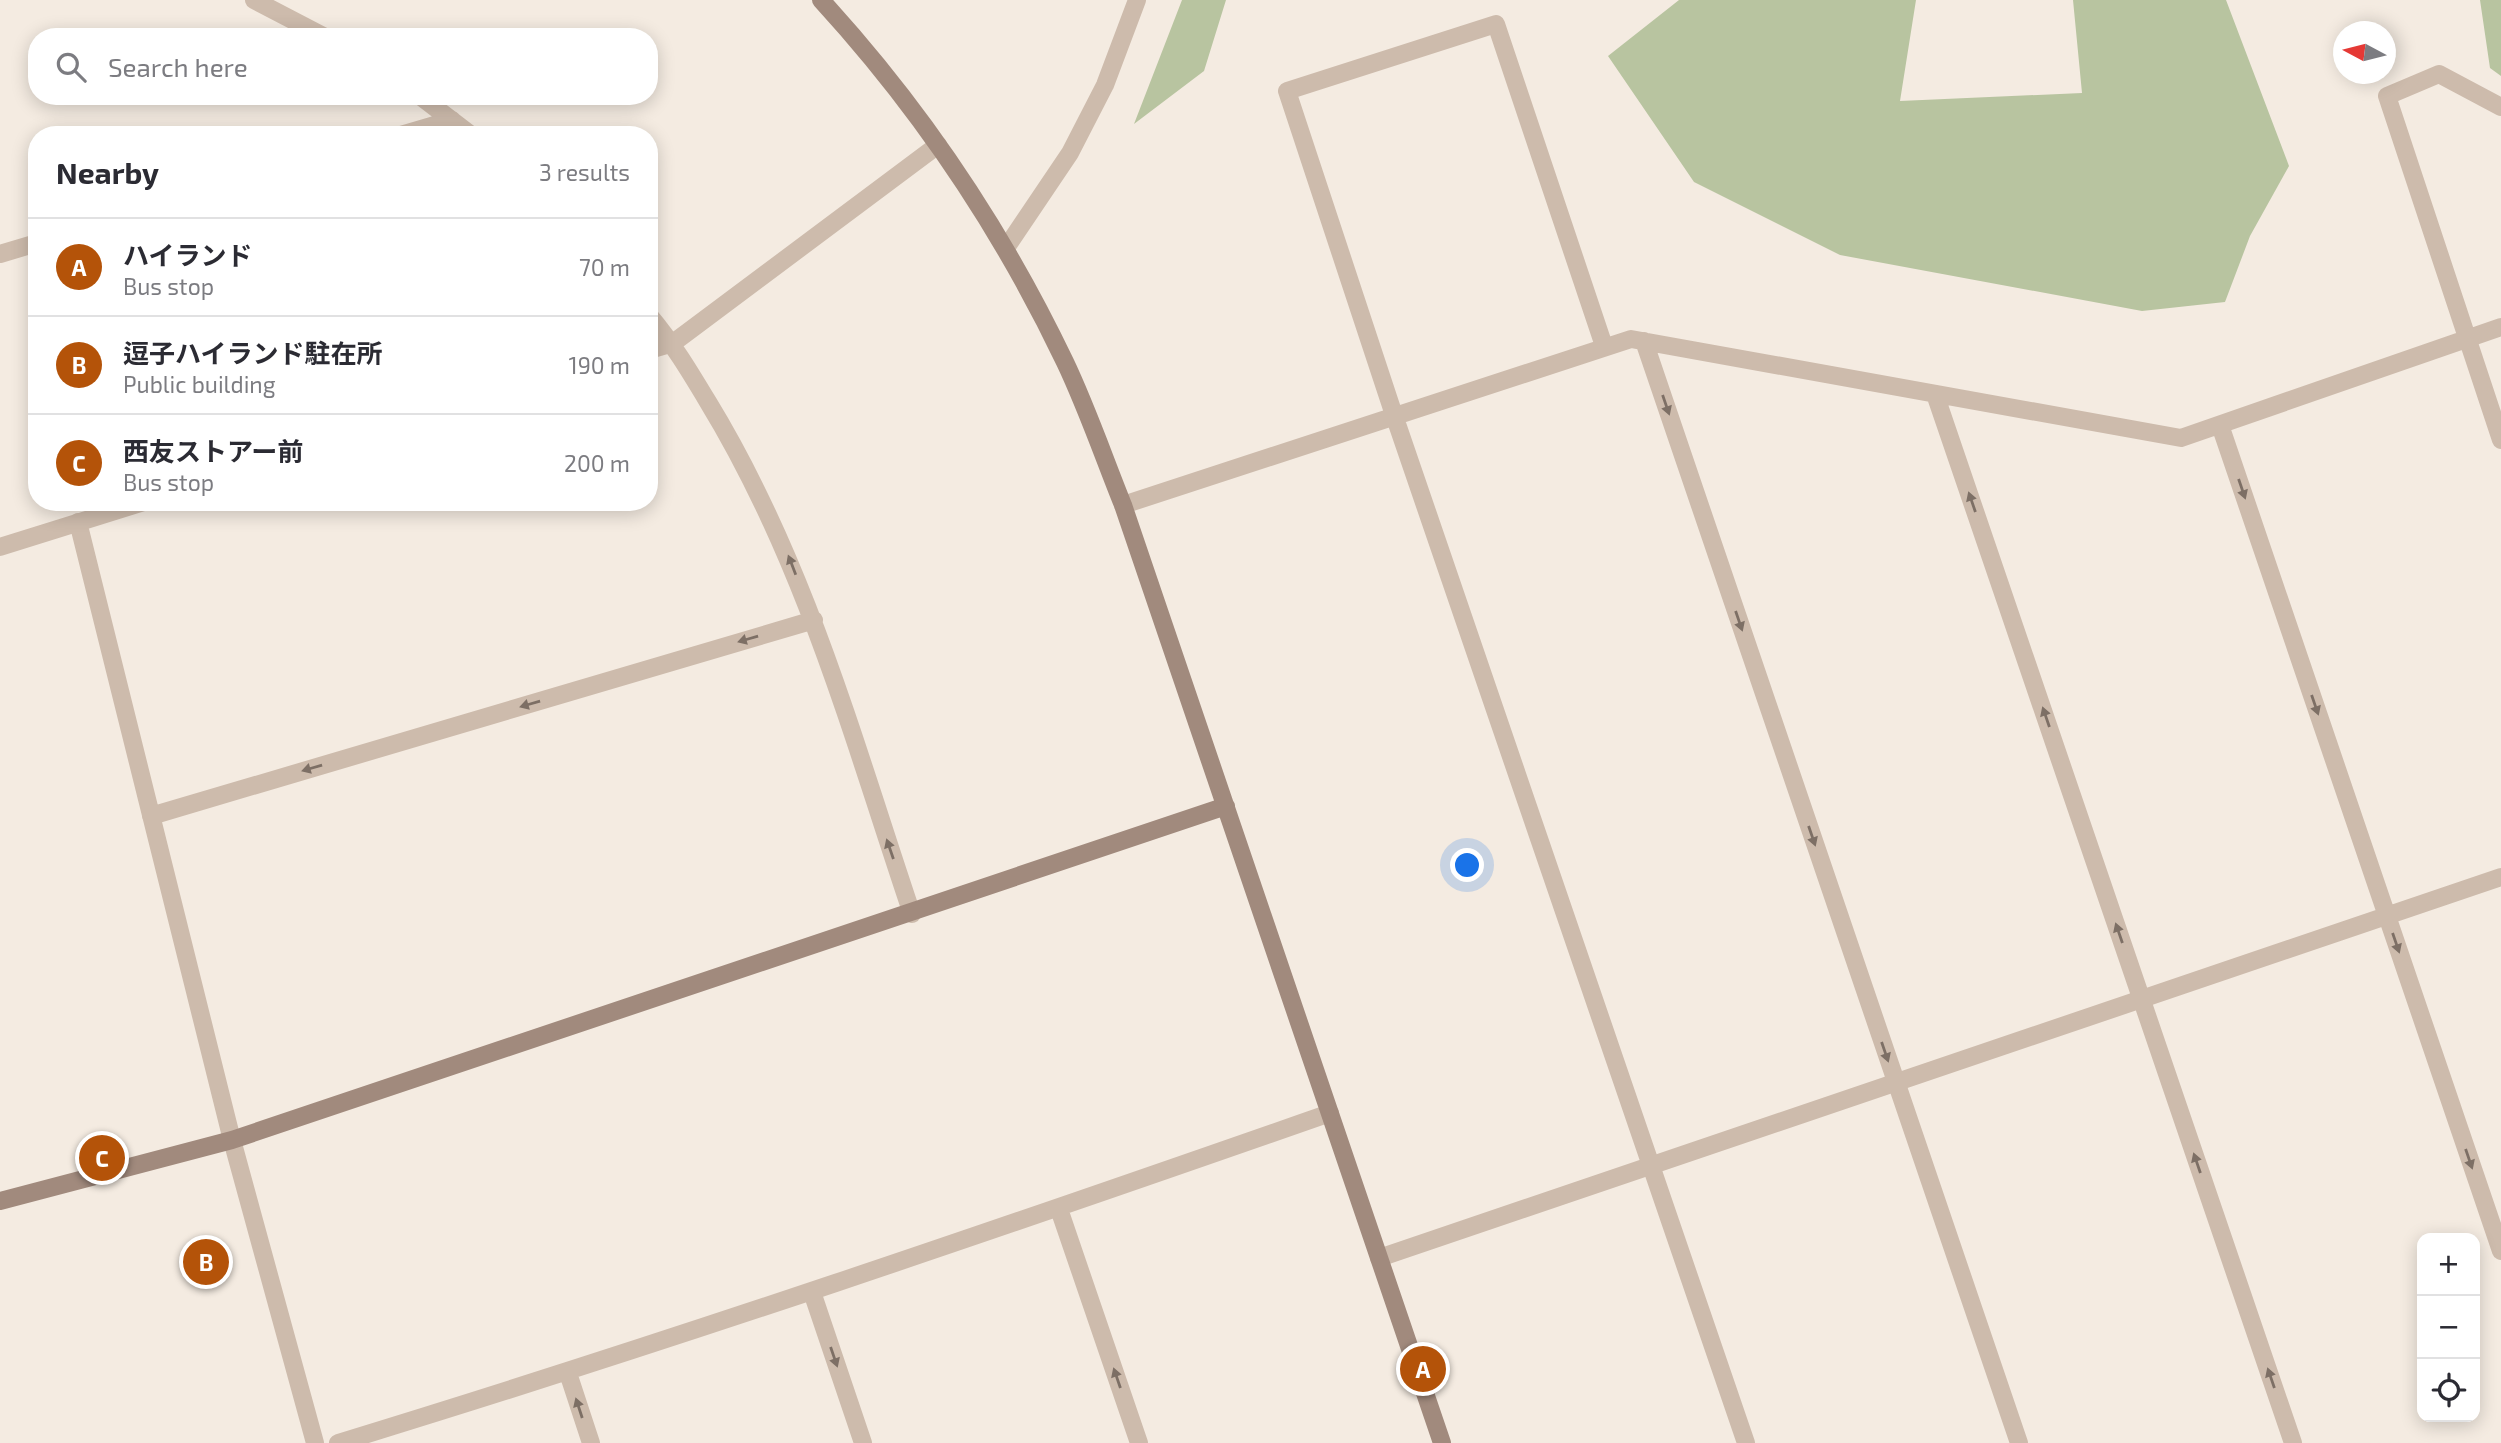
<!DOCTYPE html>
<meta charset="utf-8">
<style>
:root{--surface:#fff;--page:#f7f7f7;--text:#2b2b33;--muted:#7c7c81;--line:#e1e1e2;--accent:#b45309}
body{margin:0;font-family:"Exo 2","Noto Sans JP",sans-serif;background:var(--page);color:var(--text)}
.controls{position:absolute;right:21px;bottom:21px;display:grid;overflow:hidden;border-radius:14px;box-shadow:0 4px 18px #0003}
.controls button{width:63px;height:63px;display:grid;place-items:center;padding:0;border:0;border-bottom:2px solid var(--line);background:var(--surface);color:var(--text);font:35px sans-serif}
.compass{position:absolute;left:2333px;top:21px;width:63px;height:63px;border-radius:50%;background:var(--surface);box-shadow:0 4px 18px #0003;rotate:277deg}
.you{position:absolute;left:1468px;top:866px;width:24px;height:24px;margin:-18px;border:5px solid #fff;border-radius:50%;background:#1a73e8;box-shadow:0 0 0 10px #1a73e833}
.badge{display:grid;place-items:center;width:46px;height:46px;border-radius:50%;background:var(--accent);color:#fff;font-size:23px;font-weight:700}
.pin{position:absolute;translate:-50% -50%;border:4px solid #fff;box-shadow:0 2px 7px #0006}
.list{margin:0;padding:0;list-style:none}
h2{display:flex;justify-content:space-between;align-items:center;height:91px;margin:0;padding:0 28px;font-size:30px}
h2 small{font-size:23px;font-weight:400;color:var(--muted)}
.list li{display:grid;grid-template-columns:46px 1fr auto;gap:21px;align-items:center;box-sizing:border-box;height:98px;padding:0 28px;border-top:2px solid var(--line)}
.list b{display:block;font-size:26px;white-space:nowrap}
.list p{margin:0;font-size:23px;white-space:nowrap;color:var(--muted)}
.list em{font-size:23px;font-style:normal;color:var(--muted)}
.icon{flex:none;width:38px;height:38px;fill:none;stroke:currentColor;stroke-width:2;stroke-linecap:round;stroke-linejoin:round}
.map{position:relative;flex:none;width:2501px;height:1443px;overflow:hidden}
.search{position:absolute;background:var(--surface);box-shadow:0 4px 18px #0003;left:28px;top:28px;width:630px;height:77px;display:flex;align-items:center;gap:18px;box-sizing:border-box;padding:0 24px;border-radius:28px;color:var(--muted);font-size:26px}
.panel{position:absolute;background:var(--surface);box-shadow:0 4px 18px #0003;left:28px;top:126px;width:630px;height:385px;border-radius:28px}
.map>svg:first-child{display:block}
</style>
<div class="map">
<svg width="2501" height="1443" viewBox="0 0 2501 1443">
<rect width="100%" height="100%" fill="#f4ebe1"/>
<path fill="#b8c4a0" d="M 1182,0 L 1226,0 L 1204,71 L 1134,124 Z
M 1679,0 L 1916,0 L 1900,101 L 2082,93 L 2073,0 L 2226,0 L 2289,166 L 2250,236 L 2225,302 L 2142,311 L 1840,255 L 1694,182 L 1608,56 Z
M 2480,0 L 2501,0 L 2501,76 L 2490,68 Z"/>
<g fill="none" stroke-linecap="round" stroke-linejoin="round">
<path stroke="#cdbbac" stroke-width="18" d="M 254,0 L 325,37
M 420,96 L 471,135
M 2501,107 L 2439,74 L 2387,96 L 2501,440
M 401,135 L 452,120
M 1006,248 L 1070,153 L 1105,85 L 1137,0
M 0,254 L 37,243
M 649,315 C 672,342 690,372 708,402 C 805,561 853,739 912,914
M 1644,341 L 2019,1443
M 1604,346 L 1496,24 L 1287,91 L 1394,415 L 1746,1443
M 649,350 L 673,343 L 938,145
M 1935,394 L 2293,1443
M 2220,425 L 2501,1251
M 1123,505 L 1631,339 L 2181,438 L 2501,327
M 78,522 L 232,1140 L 315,1443
M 0,547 L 144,502
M 151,816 L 814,620
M 1059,1209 L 1139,1443
M 1379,1258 L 2501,877
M 812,1292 L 863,1443
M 568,1373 L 591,1443
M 338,1443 C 672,1341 1001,1228 1330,1113"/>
<path stroke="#a18a7d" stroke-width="18" d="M 821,0 C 919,107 1002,230 1065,362 C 1087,408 1104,458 1123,505 L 1442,1443
M 0,1201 L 232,1140 L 1226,806"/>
</g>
<defs><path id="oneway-solid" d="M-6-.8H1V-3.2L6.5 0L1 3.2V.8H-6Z" transform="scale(1.75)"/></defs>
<g fill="#7d6f65">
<use href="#oneway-solid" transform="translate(1666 405) rotate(71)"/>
<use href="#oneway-solid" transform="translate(2242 489) rotate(71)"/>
<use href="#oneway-solid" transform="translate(1972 502) rotate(-109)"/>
<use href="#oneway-solid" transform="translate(792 565) rotate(-111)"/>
<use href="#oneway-solid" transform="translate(1739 621) rotate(71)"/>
<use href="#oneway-solid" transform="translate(748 639) rotate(164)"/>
<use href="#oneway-solid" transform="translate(530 704) rotate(164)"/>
<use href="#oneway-solid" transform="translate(2315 705) rotate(71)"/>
<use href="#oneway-solid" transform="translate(2046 717) rotate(-109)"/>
<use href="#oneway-solid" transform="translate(312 768) rotate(164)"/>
<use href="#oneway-solid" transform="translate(1812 836) rotate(71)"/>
<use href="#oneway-solid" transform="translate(890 849) rotate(-109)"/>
<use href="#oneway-solid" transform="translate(2119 933) rotate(-109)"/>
<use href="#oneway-solid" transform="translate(2396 943) rotate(71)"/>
<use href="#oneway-solid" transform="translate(1885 1052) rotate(71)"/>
<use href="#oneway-solid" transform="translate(2469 1159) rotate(71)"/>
<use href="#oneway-solid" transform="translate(2197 1163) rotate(-109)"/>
<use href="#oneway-solid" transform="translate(834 1357) rotate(71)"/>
<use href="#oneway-solid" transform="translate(1117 1378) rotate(-109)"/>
<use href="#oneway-solid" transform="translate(2271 1378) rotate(-109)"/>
<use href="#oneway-solid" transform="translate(579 1408) rotate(-108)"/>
</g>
</svg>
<div class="controls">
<button>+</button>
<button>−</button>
<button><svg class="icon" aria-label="locate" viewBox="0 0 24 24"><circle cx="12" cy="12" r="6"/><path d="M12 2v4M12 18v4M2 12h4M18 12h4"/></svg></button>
</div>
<svg class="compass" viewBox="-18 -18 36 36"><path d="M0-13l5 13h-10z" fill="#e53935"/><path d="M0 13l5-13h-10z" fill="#7c7c81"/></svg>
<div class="you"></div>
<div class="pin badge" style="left:1423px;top:1369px">A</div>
<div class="pin badge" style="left:206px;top:1262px">B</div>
<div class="pin badge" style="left:102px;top:1158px">C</div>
<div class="search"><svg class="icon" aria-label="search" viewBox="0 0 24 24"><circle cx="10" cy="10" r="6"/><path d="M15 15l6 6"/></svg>Search here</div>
<section class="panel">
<h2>Nearby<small>3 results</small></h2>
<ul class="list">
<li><span class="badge">A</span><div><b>ハイランド</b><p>Bus stop</p></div><em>70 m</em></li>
<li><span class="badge">B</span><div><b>逗子ハイランド駐在所</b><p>Public building</p></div><em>190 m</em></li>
<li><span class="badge">C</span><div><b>西友ストアー前</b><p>Bus stop</p></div><em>200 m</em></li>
</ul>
</section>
</div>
